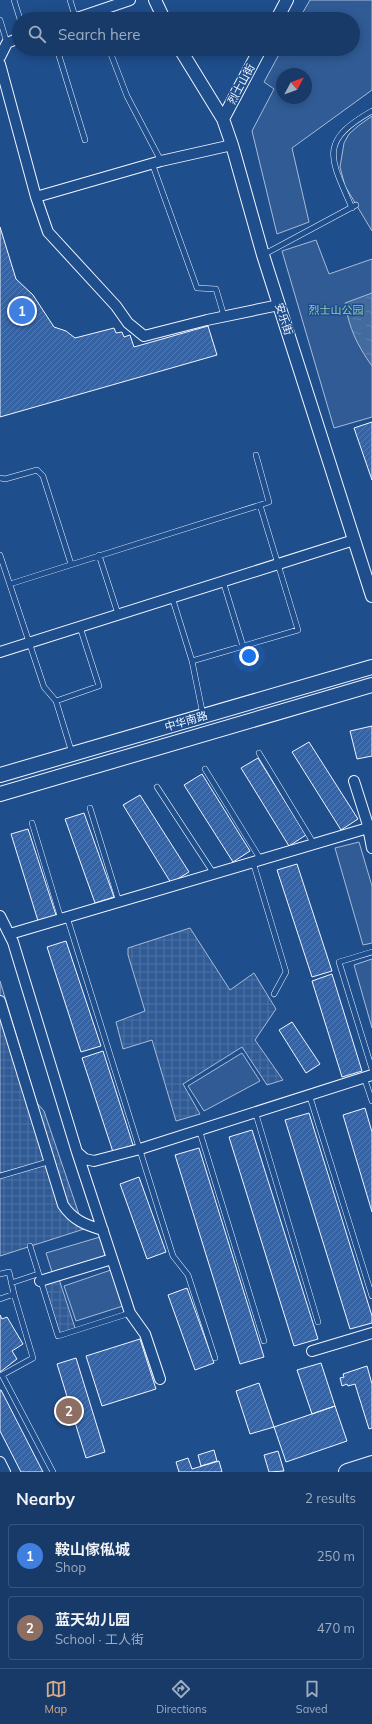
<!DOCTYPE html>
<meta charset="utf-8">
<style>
:root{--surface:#173a69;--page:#20416f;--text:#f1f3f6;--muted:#9eadc0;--line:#36547d;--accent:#d6ab8b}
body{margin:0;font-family:Mulish,"Noto Sans SC",sans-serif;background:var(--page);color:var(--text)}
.compass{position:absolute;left:276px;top:68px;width:36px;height:36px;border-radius:50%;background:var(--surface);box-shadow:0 2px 10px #0003;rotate:49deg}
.you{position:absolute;left:249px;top:656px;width:14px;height:14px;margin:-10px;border:3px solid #fff;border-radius:50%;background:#1a73e8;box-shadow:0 0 0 6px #1a73e833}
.badge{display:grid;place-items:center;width:26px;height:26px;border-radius:50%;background:var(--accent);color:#fff;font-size:13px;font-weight:700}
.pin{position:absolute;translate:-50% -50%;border:2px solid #fff;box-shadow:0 1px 4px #0006}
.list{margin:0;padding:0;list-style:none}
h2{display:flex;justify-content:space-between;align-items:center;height:52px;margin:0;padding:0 16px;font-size:17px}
h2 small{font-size:13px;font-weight:400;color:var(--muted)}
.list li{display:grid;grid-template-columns:26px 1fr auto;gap:12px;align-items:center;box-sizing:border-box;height:64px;margin:0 8px 8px;padding:0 8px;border:1px solid var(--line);border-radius:4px}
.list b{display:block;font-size:15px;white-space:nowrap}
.list p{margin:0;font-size:13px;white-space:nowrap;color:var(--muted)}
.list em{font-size:13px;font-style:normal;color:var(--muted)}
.icon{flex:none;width:22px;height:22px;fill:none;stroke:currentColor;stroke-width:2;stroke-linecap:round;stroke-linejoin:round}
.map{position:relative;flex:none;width:372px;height:1472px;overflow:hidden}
.search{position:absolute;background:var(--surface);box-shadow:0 2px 10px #0003;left:12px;right:12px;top:12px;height:44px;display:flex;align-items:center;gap:10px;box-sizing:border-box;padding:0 14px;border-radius:22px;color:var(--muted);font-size:15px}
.sheet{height:196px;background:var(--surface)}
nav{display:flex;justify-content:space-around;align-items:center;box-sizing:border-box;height:56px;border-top:1px solid var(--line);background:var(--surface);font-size:11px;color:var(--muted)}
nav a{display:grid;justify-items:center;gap:2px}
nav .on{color:var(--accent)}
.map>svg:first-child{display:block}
</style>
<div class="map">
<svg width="372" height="1472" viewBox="0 0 372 1472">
<defs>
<pattern id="plaza-grid" width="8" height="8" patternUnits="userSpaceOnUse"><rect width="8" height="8" fill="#305b95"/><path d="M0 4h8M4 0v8" fill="none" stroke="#4e73a5"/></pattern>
<pattern id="water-ripples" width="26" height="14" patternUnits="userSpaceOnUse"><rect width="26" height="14" fill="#446ba0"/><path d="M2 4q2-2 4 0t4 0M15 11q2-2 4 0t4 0" fill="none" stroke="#5f81ae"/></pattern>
<pattern id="building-hatch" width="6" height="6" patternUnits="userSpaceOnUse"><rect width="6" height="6" fill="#3563a3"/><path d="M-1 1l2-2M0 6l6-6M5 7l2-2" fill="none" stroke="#537ab1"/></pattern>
</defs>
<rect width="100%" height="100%" fill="#1f4e8c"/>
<path fill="#305b95" stroke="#a8bbd7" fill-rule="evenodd" d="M 310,0 L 372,0 L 372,90 L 292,148 L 309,222 L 277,234 L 252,131 L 274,89 L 264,82 L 282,49 L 353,49 L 353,19 L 299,19 ZM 282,74 L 306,74 L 306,98 L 282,98 Z
M 372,116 L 372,231 L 345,186 L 340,167 L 344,143 L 349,134 L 358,126 Z
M 316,240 L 329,274 L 372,259 L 372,417 L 334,428 L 282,251 Z
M 359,842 L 372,886 L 372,943 L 363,945 L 335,848 Z
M 372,959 L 372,1028 L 354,965 Z
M 242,1053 L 260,1081 L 204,1111 L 188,1086 Z
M 100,1237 L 105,1256 L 52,1272 L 46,1253 Z
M 111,1270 L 123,1306 L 76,1321 L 64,1286 Z"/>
<path fill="url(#plaza-grid)" stroke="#a8bbd7" d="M 190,928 L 230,990 L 254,973 L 276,1009 L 255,1040 L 283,1080 L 267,1085 L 242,1047 L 183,1084 L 200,1114 L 176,1121 L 152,1040 L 123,1049 L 116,1022 L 145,1011 L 128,955 L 128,948 Z
M 0,981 L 37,1103 L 44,1111 L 84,1229 L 0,1256 Z
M 58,1276 L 76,1331 L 58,1336 L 40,1281 Z"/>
<path fill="url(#water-ripples)" stroke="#a8bbd7" d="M 372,293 L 372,366 C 357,345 349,328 345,303 Z"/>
<path fill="url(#building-hatch)" stroke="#f2f6ff" d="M 0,227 L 16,279 L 33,295 L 54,327 L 66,331 L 75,338 L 114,328 L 116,333 L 122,332 L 124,337 L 130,335 L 134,347 L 208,326 L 217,355 L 0,417 Z
M 372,422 L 372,480 L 354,428 Z
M 372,726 L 372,756 L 357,759 L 350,731 Z
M 309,742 L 358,819 L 341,830 L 292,752 Z
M 258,758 L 306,835 L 289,846 L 241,768 Z
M 202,774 L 250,851 L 233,862 L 184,785 Z
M 140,795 L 189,872 L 171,883 L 123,805 Z
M 84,813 L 114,897 L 95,903 L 65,819 Z
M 28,829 L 57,918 L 39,924 L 11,834 Z
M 297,864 L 332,971 L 312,977 L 277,870 Z
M 66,941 L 101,1046 L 81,1052 L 47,947 Z
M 332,974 L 362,1071 L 342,1077 L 312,981 Z
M 292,1022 L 320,1064 L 306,1073 L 279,1030 Z
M 103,1051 L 133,1145 L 113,1152 L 82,1058 Z
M 365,1108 L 372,1132 L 372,1212 L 343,1115 Z
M 309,1113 L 372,1316 L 372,1323 L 350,1329 L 285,1120 Z
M 252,1130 L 318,1339 L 294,1346 L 229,1137 Z
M 199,1148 L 264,1357 L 240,1364 L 175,1155 Z
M 139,1177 L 166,1252 L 147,1259 L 120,1184 Z
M 187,1288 L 214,1363 L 195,1370 L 168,1295 Z
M 0,1315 L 2,1319 L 7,1317 L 23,1344 L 12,1351 L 17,1359 L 0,1372 Z
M 140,1339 L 156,1389 L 102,1406 L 86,1356 Z
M 76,1358 L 105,1452 L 86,1458 L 57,1364 Z
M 321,1363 L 335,1406 L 312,1414 L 297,1370 Z
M 367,1366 L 372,1384 L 372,1428 L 369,1429 L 355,1384 L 348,1386 L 347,1384 L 342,1386 L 340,1378 L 344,1377 L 343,1374 Z
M 259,1383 L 274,1427 L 250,1434 L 236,1391 Z
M 0,1390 L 1,1390 L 43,1472 L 21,1472 L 0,1431 Z
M 335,1406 L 347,1441 L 286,1462 L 274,1427 Z
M 214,1450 L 217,1461 L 201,1466 L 198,1455 Z
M 278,1451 L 284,1471 L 269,1472 L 264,1455 Z
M 188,1458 L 192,1469 L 219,1461 L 222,1472 L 179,1472 L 176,1462 Z"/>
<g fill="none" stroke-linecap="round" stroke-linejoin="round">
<defs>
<path id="service" d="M 14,0 L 20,19
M 70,0 L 76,19
M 0,20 L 7,43
M 57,49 L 85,140
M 109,49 L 127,96 L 161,161
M 152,163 L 197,288 L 216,289 L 224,316
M 352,208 C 331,159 317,142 372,111
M 263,255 L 356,205
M 0,478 L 5,479 L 37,470 L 43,476 L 71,564
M 0,555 L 44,687 L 56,701 L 72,753
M 99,555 L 118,614
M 223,581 L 243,646
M 10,584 L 260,505
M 172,597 L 192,661
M 56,701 L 99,686 L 80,627
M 203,715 L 192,661 L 298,630 L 260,505 L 269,502 L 256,455
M 259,753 L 314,844
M 205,769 L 261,860
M 157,787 L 214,874
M 90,808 L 119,902
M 32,823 L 61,919
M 253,862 L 286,972 L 274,994
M 67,917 L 173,1256 L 188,1275 L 215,1358
M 372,952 L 339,962 L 372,1069
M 364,1077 L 372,1101
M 309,1094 L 372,1296
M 255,1111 L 318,1322
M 199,1129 L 264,1341
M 0,1176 L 51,1161
M 30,1246 L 58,1336 L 130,1313
M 0,1274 L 9,1272 L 14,1294 L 0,1299
M 11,1283 L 38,1274
M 14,1294 L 33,1358 L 2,1375 L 53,1472"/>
<path id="minor" d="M 74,19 L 130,0
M 0,57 L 7,43 L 19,38
M 0,64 L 36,197 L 48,232 L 116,306 L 128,323 L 144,336 L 207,320 L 279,305
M 36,197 L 161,161 L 232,145
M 0,652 L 354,540
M 354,781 L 367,822 L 372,848
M 0,916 L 13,942 L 77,1152 L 85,1159 L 94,1161 L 140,1149 L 372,1075
M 10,934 L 368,828
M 0,1001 L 63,1205 C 73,1220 85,1225 103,1230
M 77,1152 L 130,1313 L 145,1334 L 160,1379
M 40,1281 L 112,1259
M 312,1351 L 372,1333
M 0,1462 L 5,1472"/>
<path id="tertiary" d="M 155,0 L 164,19
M 277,19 L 287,0
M 180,49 L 223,119 L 232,145 L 263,255 L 372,596
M 223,119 L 260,49"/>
<path id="secondary" d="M 0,775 L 372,667
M 0,794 L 372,685"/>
<path id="primary" d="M 347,1472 L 372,1464"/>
</defs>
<use href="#service" stroke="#f2f6ff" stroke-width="6"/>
<use href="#minor" stroke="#f2f6ff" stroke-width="12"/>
<use href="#tertiary" stroke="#f2f6ff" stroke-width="14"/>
<use href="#secondary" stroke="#f2f6ff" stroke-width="16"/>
<use href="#primary" stroke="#f2f6ff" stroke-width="18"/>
<use href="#service" stroke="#1f4e8c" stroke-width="5"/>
<use href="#minor" stroke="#1f4e8c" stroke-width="10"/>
<use href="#tertiary" stroke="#1f4e8c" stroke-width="12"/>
<use href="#secondary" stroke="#1f4e8c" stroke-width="14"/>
<use href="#primary" stroke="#1f4e8c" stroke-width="16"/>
</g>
<g text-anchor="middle" stroke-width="3" stroke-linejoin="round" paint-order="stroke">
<g font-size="11" fill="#f2f6ff" stroke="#1f4e8c">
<text transform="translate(241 84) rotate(-62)" y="4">烈士山街</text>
<text transform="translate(284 319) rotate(72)" y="4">安乐街</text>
<text transform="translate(186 721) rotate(-16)" y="4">中华南路</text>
</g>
<g font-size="11" fill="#97c8a6" stroke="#1f4e8c">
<text x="336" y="314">烈士山公园</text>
</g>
</g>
</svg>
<svg class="compass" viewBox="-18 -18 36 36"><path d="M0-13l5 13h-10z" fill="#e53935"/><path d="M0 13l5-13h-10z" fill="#9eadc0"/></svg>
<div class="you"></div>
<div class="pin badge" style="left:22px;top:311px;background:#3f7fe0">1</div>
<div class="pin badge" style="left:69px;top:1411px;background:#8d6e63">2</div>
<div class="search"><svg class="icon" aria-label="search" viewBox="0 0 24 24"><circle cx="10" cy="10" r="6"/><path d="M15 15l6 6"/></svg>Search here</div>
</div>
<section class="sheet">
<h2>Nearby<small>2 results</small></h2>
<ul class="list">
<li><span class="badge" style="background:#3f7fe0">1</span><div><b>鞍山傢俬城</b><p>Shop</p></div><em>250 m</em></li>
<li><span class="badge" style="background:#8d6e63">2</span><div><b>蓝天幼儿园</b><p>School · 工人街</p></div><em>470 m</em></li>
</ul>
</section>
<nav>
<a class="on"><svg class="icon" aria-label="map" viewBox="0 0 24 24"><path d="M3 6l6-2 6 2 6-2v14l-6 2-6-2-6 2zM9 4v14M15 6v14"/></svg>Map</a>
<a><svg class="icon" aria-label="directions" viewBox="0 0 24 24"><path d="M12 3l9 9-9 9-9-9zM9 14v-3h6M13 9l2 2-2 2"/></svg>Directions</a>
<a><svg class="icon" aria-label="saved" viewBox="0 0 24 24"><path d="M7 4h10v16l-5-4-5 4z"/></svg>Saved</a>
</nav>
